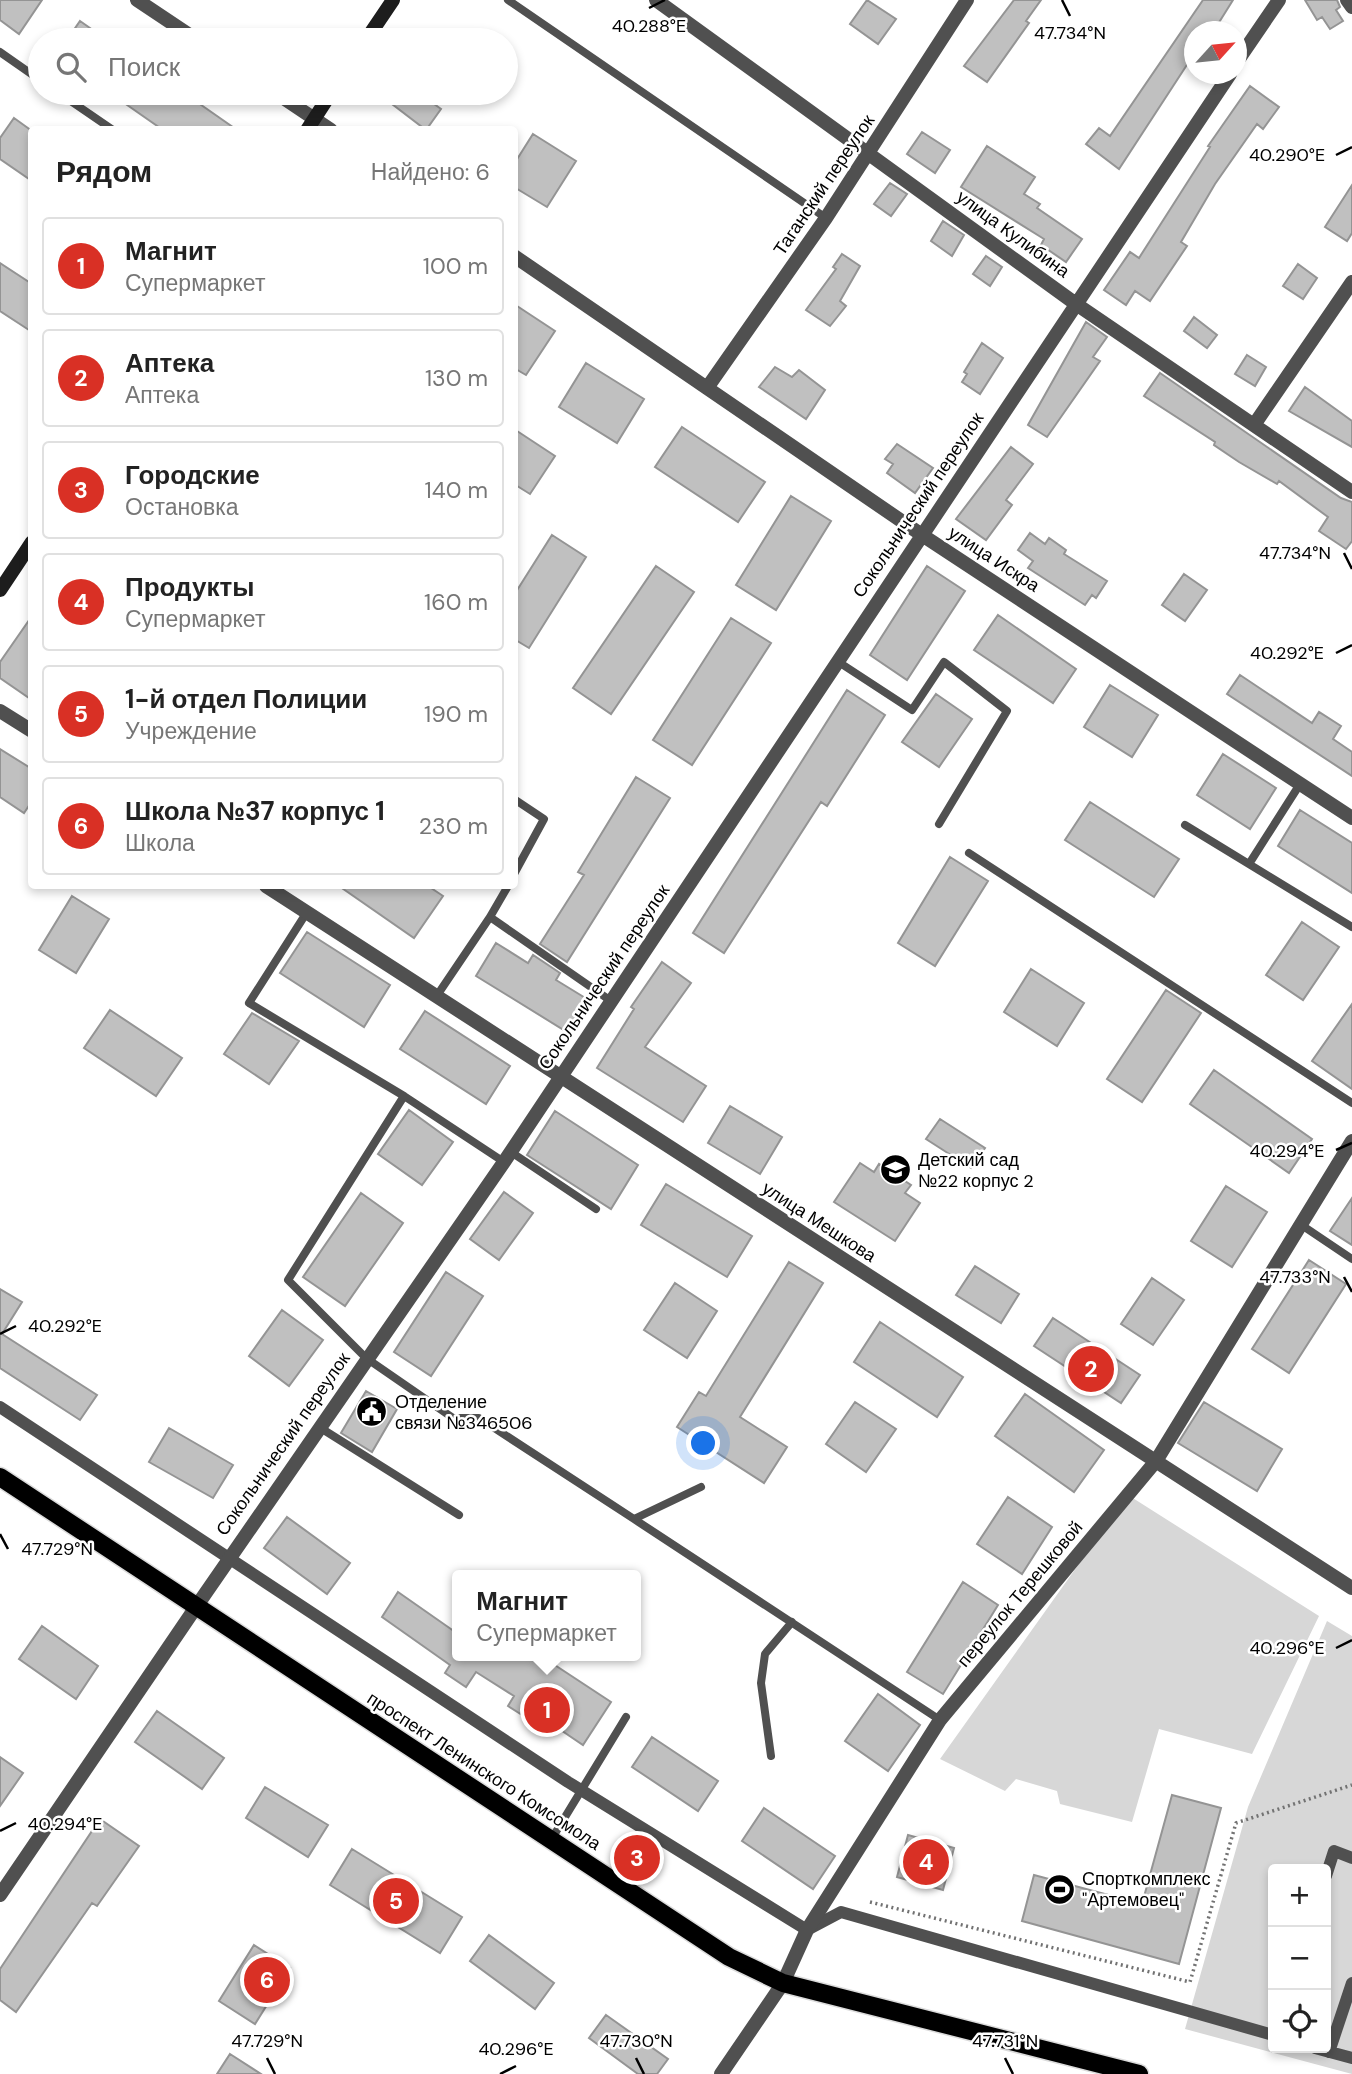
<!DOCTYPE html>
<html lang="ru">
<meta charset="utf-8">
<style>
:root{--surface:#fff;--page:#f2f2f2;--text:#222;--muted:#767676;--line:#e0e0e0;--accent:#d93025}
body{margin:0;font-family:"DM Sans",sans-serif;background:var(--page);color:var(--text)}
.controls{position:absolute;right:21px;bottom:21px;display:grid;overflow:hidden;border-radius:7px;box-shadow:0 4px 10px #0003}
.controls button{width:63px;height:63px;display:grid;place-items:center;padding:0;border:0;border-bottom:2px solid var(--line);background:var(--surface);color:var(--text);font:35px sans-serif}
.compass{position:absolute;left:1184px;top:21px;width:63px;height:63px;border-radius:50%;background:var(--surface);box-shadow:0 4px 10px #0003;rotate:63deg}
.you{position:absolute;left:704px;top:1444px;width:24px;height:24px;margin:-18px;border:5px solid #fff;border-radius:50%;background:#1a73e8;box-shadow:0 0 0 10px #1a73e833}
.badge{display:grid;place-items:center;width:46px;height:46px;border-radius:50%;background:var(--accent);color:#fff;font-size:23px;font-weight:700}
.pin{position:absolute;translate:-50% -50%;border:4px solid #fff;box-shadow:0 2px 7px #0006}
.popup{position:absolute;left:452px;top:1570px;width:189px;height:91px;box-sizing:border-box;display:grid;place-content:center;border-radius:7px;background:var(--surface);filter:drop-shadow(0 2px 5px #0005);font-size:23px;white-space:nowrap;color:var(--muted)}
.popup b{font-size:26px;color:var(--text)}
.popup::after{content:'';position:absolute;left:50%;top:100%;margin-left:-14px;border:14px solid transparent;border-top-color:var(--surface)}
.list{margin:0;padding:0;list-style:none}
h2{display:flex;justify-content:space-between;align-items:center;height:91px;margin:0;padding:0 28px;font-size:30px}
h2 small{font-size:23px;font-weight:400;color:var(--muted)}
.list li{display:grid;grid-template-columns:46px 1fr auto;gap:21px;align-items:center;box-sizing:border-box;height:98px;margin:0 14px 14px;padding:0 14px;border:2px solid var(--line);border-radius:7px}
.list b{display:block;font-size:26px;white-space:nowrap}
.list p{margin:0;font-size:23px;white-space:nowrap;color:var(--muted)}
.list em{font-size:23px;font-style:normal;color:var(--muted)}
.icon{flex:none;width:38px;height:38px;fill:none;stroke:currentColor;stroke-width:2;stroke-linecap:round;stroke-linejoin:round}
.map{position:relative;flex:none;width:1352px;height:2074px;overflow:hidden}
.search{position:absolute;background:var(--surface);box-shadow:0 4px 10px #0003;left:28px;top:28px;width:490px;height:77px;display:flex;align-items:center;gap:18px;box-sizing:border-box;padding:0 24px;border-radius:38px;color:var(--muted);font-size:26px}
.panel{position:absolute;background:var(--surface);box-shadow:0 4px 10px #0003;left:28px;top:126px;width:490px;height:763px;border-radius:7px}
.map>svg:first-child{display:block}
</style>
<div class="map">
<svg width="1352" height="2074" viewBox="0 0 1352 2074">
<rect width="100%" height="100%" fill="#fff"/>
<path fill="#d7d7d7" fill-rule="evenodd" d="M 1128,1495 L 1319,1616 L 1252,1754 L 1159,1729 L 1132,1822 L 1060,1804 L 1057,1791 L 1016,1779 L 1005,1791 L 940,1759 Z
M 1327,1621 L 1352,1636 L 1352,2074 L 1185,2029 L 1248,1807 ZM 1273,1869 L 1326,1869 L 1326,2048 L 1273,2048 Z"/>
<path fill="#c0c0c0" stroke="#949494" stroke-width="2" d="M 0,0 L 42,0 L 19,34 L 0,20 Z
M 867,0 L 896,19 L 878,44 L 850,24 Z
M 1014,0 L 1041,0 L 1026,21 L 1029,23 L 987,82 L 964,66 Z
M 1203,0 L 1233,0 L 1213,32 L 1194,32 L 1194,54 L 1119,169 L 1086,144 L 1099,128 L 1110,136 Z
M 1305,0 L 1337,0 L 1340,7 L 1336,10 L 1343,21 L 1330,29 L 1322,17 L 1317,20 Z
M 80,21 L 107,40 L 67,40 Z
M 1250,86 L 1279,107 L 1263,129 L 1257,124 L 1215,184 L 1181,242 L 1187,246 L 1150,301 L 1135,291 L 1126,305 L 1104,290 L 1130,252 L 1139,258 L 1210,147 L 1208,146 Z
M 110,93 L 184,93 L 237,130 L 163,130 Z
M 400,93 L 419,93 L 441,109 L 426,130 L 392,104 Z
M 14,118 L 32,131 L 32,181 L 0,159 L 0,138 Z
M 922,132 L 950,150 L 935,173 L 907,154 Z
M 533,134 L 576,161 L 547,207 L 514,187 L 514,164 Z
M 987,146 L 1035,177 L 1024,194 L 1040,204 L 1037,208 L 1082,239 L 1066,262 L 1041,245 L 1044,239 L 961,187 Z
M 890,183 L 907,194 L 891,216 L 874,204 Z
M 1352,185 L 1352,233 L 1347,241 L 1325,227 Z
M 943,221 L 964,235 L 952,256 L 931,241 Z
M 842,254 L 860,266 L 840,301 L 846,306 L 830,326 L 806,310 L 836,269 L 833,267 Z
M 986,256 L 1002,267 L 990,286 L 973,274 Z
M 0,263 L 32,284 L 32,332 L 0,311 Z
M 1298,264 L 1317,278 L 1303,299 L 1283,286 Z
M 514,304 L 555,331 L 526,375 L 514,368 Z
M 1194,317 L 1217,335 L 1207,348 L 1184,331 Z
M 1086,322 L 1107,337 L 1093,357 L 1100,361 L 1047,437 L 1028,425 Z
M 982,343 L 1003,358 L 980,394 L 962,382 L 967,374 L 964,372 Z
M 1247,355 L 1266,367 L 1255,386 L 1235,374 Z
M 586,363 L 644,399 L 617,443 L 559,407 Z
M 775,367 L 792,377 L 799,370 L 825,390 L 806,419 L 759,387 Z
M 1160,373 L 1341,498 L 1352,502 L 1352,541 L 1346,549 L 1319,531 L 1328,517 L 1279,481 L 1277,484 L 1239,462 L 1214,445 L 1215,442 L 1144,396 Z
M 1305,387 L 1352,421 L 1352,447 L 1289,411 Z
M 682,427 L 765,482 L 738,522 L 655,467 Z
M 514,429 L 555,456 L 530,494 L 514,484 Z
M 897,444 L 933,468 L 915,493 L 887,473 L 893,464 L 885,459 Z
M 1011,447 L 1033,464 L 1006,500 L 1012,505 L 986,540 L 956,519 Z
M 791,496 L 831,521 L 776,610 L 736,585 Z
M 1030,533 L 1045,544 L 1049,538 L 1066,550 L 1064,554 L 1107,581 L 1096,598 L 1092,595 L 1085,605 L 1028,568 L 1033,561 L 1018,550 Z
M 552,535 L 586,557 L 529,648 L 514,639 L 514,595 Z
M 656,566 L 694,592 L 611,714 L 573,688 Z
M 927,566 L 965,591 L 907,680 L 870,655 Z
M 1184,574 L 1207,590 L 1185,621 L 1162,605 Z
M 998,615 L 1076,669 L 1053,703 L 974,650 Z
M 32,616 L 32,700 L 0,678 L 0,662 Z
M 731,618 L 771,643 L 692,765 L 653,740 Z
M 1240,675 L 1312,723 L 1319,712 L 1341,726 L 1333,739 L 1352,752 L 1352,776 L 1227,694 Z
M 1110,685 L 1158,715 L 1132,757 L 1084,727 Z
M 847,690 L 885,715 L 827,806 L 821,802 L 724,953 L 693,933 Z
M 936,694 L 972,719 L 939,767 L 902,742 Z
M 0,749 L 32,769 L 32,801 L 24,813 L 0,797 Z
M 1223,754 L 1276,788 L 1250,829 L 1197,795 Z
M 636,777 L 670,798 L 567,962 L 540,944 L 584,875 L 578,872 Z
M 1090,802 L 1179,859 L 1154,897 L 1065,840 Z
M 1300,810 L 1352,843 L 1352,893 L 1278,846 Z
M 950,857 L 988,881 L 935,966 L 898,943 Z
M 339,886 L 428,886 L 443,896 L 414,938 Z
M 72,896 L 109,919 L 76,973 L 39,950 Z
M 1302,922 L 1339,947 L 1303,1000 L 1266,975 Z
M 307,932 L 390,985 L 364,1027 L 280,973 Z
M 496,943 L 528,963 L 533,955 L 560,973 L 556,980 L 587,999 L 567,1032 L 476,976 Z
M 662,962 L 691,983 L 645,1047 L 706,1086 L 683,1122 L 597,1068 L 634,1009 L 631,1007 Z
M 1031,969 L 1084,1003 L 1057,1046 L 1004,1012 Z
M 1166,990 L 1201,1013 L 1142,1102 L 1107,1079 Z
M 1352,1004 L 1352,1089 L 1312,1061 Z
M 110,1010 L 182,1058 L 156,1096 L 84,1048 Z
M 425,1011 L 510,1066 L 486,1104 L 400,1049 Z
M 252,1013 L 299,1041 L 269,1084 L 224,1054 Z
M 1214,1070 L 1312,1139 L 1289,1173 L 1190,1104 Z
M 730,1106 L 782,1137 L 760,1174 L 708,1143 Z
M 409,1110 L 453,1142 L 422,1185 L 378,1154 Z
M 555,1111 L 638,1165 L 611,1209 L 527,1155 Z
M 940,1119 L 985,1148 L 971,1168 L 926,1139 Z
M 860,1163 L 874,1172 L 879,1164 L 911,1185 L 905,1193 L 920,1203 L 895,1241 L 834,1202 Z
M 666,1184 L 752,1236 L 727,1277 L 641,1225 Z
M 1226,1186 L 1267,1212 L 1232,1267 L 1191,1241 Z
M 504,1192 L 533,1213 L 499,1260 L 470,1239 Z
M 361,1193 L 403,1223 L 345,1306 L 303,1277 Z
M 1352,1198 L 1352,1245 L 1330,1231 Z
M 1309,1260 L 1346,1284 L 1289,1373 L 1252,1349 Z
M 789,1262 L 823,1283 L 740,1417 L 787,1447 L 764,1483 L 677,1427 L 699,1392 L 706,1396 Z
M 975,1266 L 1019,1294 L 1001,1323 L 956,1295 Z
M 446,1272 L 483,1296 L 431,1376 L 394,1352 Z
M 1152,1278 L 1184,1300 L 1153,1345 L 1121,1324 Z
M 675,1283 L 717,1311 L 687,1358 L 644,1330 Z
M 0,1289 L 22,1302 L 2,1334 L 97,1395 L 80,1420 L 0,1368 Z
M 282,1310 L 323,1340 L 289,1386 L 249,1356 Z
M 1053,1318 L 1140,1375 L 1121,1403 L 1034,1346 Z
M 880,1322 L 963,1377 L 937,1417 L 854,1362 Z
M 366,1391 L 397,1409 L 372,1452 L 341,1433 Z
M 1025,1394 L 1104,1450 L 1074,1492 L 995,1436 Z
M 855,1402 L 896,1429 L 866,1472 L 826,1444 Z
M 1204,1402 L 1282,1449 L 1257,1491 L 1178,1443 Z
M 169,1428 L 233,1465 L 213,1498 L 149,1462 Z
M 1008,1497 L 1052,1527 L 1022,1574 L 977,1544 Z
M 287,1517 L 350,1563 L 327,1594 L 264,1548 Z
M 963,1582 L 998,1605 L 943,1694 L 907,1672 Z
M 398,1592 L 458,1634 L 458,1656 L 541,1656 L 611,1702 L 583,1745 L 546,1720 L 541,1727 L 508,1706 L 514,1696 L 476,1672 L 466,1687 L 445,1673 L 450,1665 L 382,1617 Z
M 42,1626 L 98,1666 L 76,1699 L 19,1659 Z
M 878,1694 L 920,1725 L 888,1771 L 845,1741 Z
M 157,1711 L 224,1758 L 202,1789 L 135,1742 Z
M 652,1737 L 718,1781 L 698,1811 L 632,1767 Z
M 0,1757 L 23,1773 L 0,1806 Z
M 265,1787 L 328,1825 L 308,1857 L 246,1818 Z
M 1172,1795 L 1221,1808 L 1179,1964 L 1022,1921 L 1034,1875 L 1142,1904 Z
M 764,1808 L 835,1856 L 813,1889 L 742,1841 Z
M 100,1819 L 139,1846 L 97,1906 L 92,1903 L 16,2012 L 0,2000 L 0,1969 Z
M 908,1835 L 954,1848 L 943,1890 L 897,1877 Z
M 352,1849 L 462,1917 L 440,1953 L 330,1885 Z
M 489,1935 L 554,1983 L 535,2009 L 470,1961 Z
M 254,1945 L 290,1968 L 255,2024 L 219,2001 Z
M 606,2015 L 668,2059 L 657,2074 L 638,2074 L 589,2038 Z
M 230,2054 L 261,2074 L 217,2074 Z"/>
<g fill="none" stroke-linecap="round" stroke-linejoin="round">
<defs>
<path id="primary" d="M 0,1477 L 729,1957 L 783,1983 L 1139,2074"/>
</defs>
<use href="#primary" stroke="#dbdbdb" stroke-width="21"/>
<path stroke="#727272" stroke-width="3.5" stroke-dasharray="2 3.5" stroke-linecap="butt" d="M 870,1902 L 1190,1982 L 1236,1823 L 1352,1785"/>
<path stroke="#505050" stroke-width="8" d="M 508,0 L 826,218
M 0,52 L 40,80
M 59,93 L 113,130
M 837,661 L 912,710 L 944,662 L 1007,711 L 939,824
M 514,799 L 544,819 L 514,874
M 1185,825 L 1352,927
M 969,853 L 1352,1103
M 1249,864 L 1300,784
M 307,912 L 249,1003 L 404,1096 L 504,1162
M 490,917 L 508,886
M 436,997 L 490,917 L 611,1001
M 404,1096 L 288,1280 L 366,1358 L 453,1418 L 479,1418 L 634,1519 L 701,1487
M 511,1152 L 596,1209
M 1300,1224 L 1352,1259
M 319,1427 L 459,1515
M 634,1519 L 940,1720
M 771,1756 L 761,1683 L 765,1654 L 792,1622
M 551,1840 L 626,1717"/>
<path stroke="#505050" stroke-width="12" d="M 0,1407 L 568,1782 L 807,1930 L 841,1912 L 1273,2035
M 1326,1876 L 1334,1851 L 1352,1858
M 1315,2048 L 1352,2058
M 1329,2052 L 1352,1983"/>
<path stroke="#505050" stroke-width="14" d="M 137,0 L 197,40
M 656,0 L 1076,304 L 1352,492
M 1347,0 L 1352,7
M 1236,63 L 1279,0
M 276,93 L 331,130
M 514,256 L 922,535 L 1352,818
M 707,388 L 826,218 L 967,0
M 1254,425 L 1352,282
M 0,711 L 32,731
M 266,886 L 1352,1588
M 196,1607 L 504,1162 L 1230,74
M 721,2074 L 783,1983 L 807,1930 L 940,1720 L 1156,1461 L 1352,1141"/>
<path stroke="#505050" stroke-width="14" d="M 0,1895 L 196,1607"/>
<path stroke="#1d1d1d" stroke-width="14" d="M 366,40 L 393,0
M 307,130 L 331,93
M 0,590 L 32,542"/>
<use href="#primary" stroke="#000" stroke-width="18"/>
</g>
<path fill="none" stroke="#000" stroke-width="2.5" d="M 1062,0 L 1070,16M 649,8 L 665,0M 1336,155 L 1352,147M 1344,553 L 1352,569M 1336,653 L 1352,645M 1336,1150 L 1352,1143M 1344,1277 L 1352,1292M 0,1334 L 16,1326M 0,1534 L 8,1549M 1336,1648 L 1352,1640M 0,1831 L 16,1823M 267,2058 L 275,2074M 636,2058 L 644,2074M 1005,2058 L 1013,2074M 500,2074 L 516,2066"/>
<defs>
<symbol id="school-disc" viewBox="-11 -11 22 22"><circle r="9.5" fill="#000" stroke="#fff"/><path d="M0-5L7-2L0 1L-7-2ZM-4 1L0 2.5L4 1V4Q0 6-4 4Z" fill="#fff"/></symbol>
<symbol id="civic-disc" viewBox="-11 -11 22 22"><circle r="9.5" fill="#000" stroke="#fff"/><path d="M-.6-6.5H3V-4.5H.6V-3L4-1V1h2V6H-6V1h2V-1L-.6-3ZM-1.2 2.5V6h2.4V2.5Z" fill="#fff"/></symbol>
<symbol id="stadium-disc" viewBox="-11 -11 22 22"><circle r="9.5" fill="#000" stroke="#fff"/><path d="M0-5a6.5 5 0 1 0 0 10a6.5 5 0 1 0 0-10ZM-3.5-1.8h7v3.6h-7Z" fill="#fff"/></symbol>
</defs>
<g fill-rule="evenodd">
<use href="#school-disc" x="878" y="1152" width="35" height="35"/>
<use href="#civic-disc" x="354" y="1394" width="35" height="35"/>
<use href="#stadium-disc" x="1042" y="1872" width="35" height="35"/>
</g>
<g text-anchor="middle" stroke-width="5" stroke-linejoin="round" paint-order="stroke">
<g font-size="18" fill="#000" stroke="#fff">
<text transform="translate(824 185) rotate(-56)" y="6">Таганский переулок</text>
<text transform="translate(1013 234) rotate(36)" y="6">улица Кулибина</text>
<text transform="translate(918 505) rotate(-56)" y="6">Сокольнический переулок</text>
<text transform="translate(994 559) rotate(33)" y="6">улица Искра</text>
<text transform="translate(604 977) rotate(-56)" y="6">Сокольнический переулок</text>
<text transform="translate(819 1222) rotate(33)" y="6">улица Мешкова</text>
<text transform="translate(283 1444) rotate(-55)" y="6">Сокольнический переулок</text>
<text transform="translate(1020 1594) rotate(-50)" y="6">переулок Терешковой</text>
<text transform="translate(484 1771) rotate(33)" y="6">проспект Ленинского Комсомола</text>
</g>
<g font-size="18" fill="#000" stroke="#fff" text-anchor="start">
<text x="918" y="1166">Детский сад<tspan x="918" dy="21">№22 корпус 2</tspan></text>
<text x="395" y="1408">Отделение<tspan x="395" dy="21">связи №346506</tspan></text>
<text x="1082" y="1885">Спорткомплекс<tspan x="1082" dy="21">"Артемовец"</tspan></text>
</g>
</g>
<g font-size="18" text-anchor="middle" fill="#000" stroke="#fff" stroke-width="5" stroke-linejoin="round" paint-order="stroke">
<text x="649" y="32">40.288°E</text>
<text x="1070" y="39">47.734°N</text>
<text x="1287" y="161">40.290°E</text>
<text x="1295" y="559">47.734°N</text>
<text x="1287" y="659">40.292°E</text>
<text x="1287" y="1157">40.294°E</text>
<text x="1295" y="1283">47.733°N</text>
<text x="65" y="1332">40.292°E</text>
<text x="57" y="1555">47.729°N</text>
<text x="1287" y="1654">40.296°E</text>
<text x="65" y="1830">40.294°E</text>
<text x="267" y="2047">47.729°N</text>
<text x="636" y="2047">47.730°N</text>
<text x="1005" y="2047">47.731°N</text>
<text x="516" y="2055">40.296°E</text>
</g>
</svg>
<div class="controls">
<button>+</button>
<button>−</button>
<button><svg class="icon" aria-label="locate" viewBox="0 0 24 24"><circle cx="12" cy="12" r="6"/><path d="M12 2v4M12 18v4M2 12h4M18 12h4"/></svg></button>
</div>
<svg class="compass" viewBox="-18 -18 36 36"><path d="M0-13l5 13h-10z" fill="#e53935"/><path d="M0 13l5-13h-10z" fill="#767676"/></svg>
<div class="you"></div>
<div class="pin badge" style="left:547px;top:1710px">1</div>
<div class="popup"><b>Магнит</b>Супермаркет</div>
<div class="pin badge" style="left:1091px;top:1369px">2</div>
<div class="pin badge" style="left:637px;top:1858px">3</div>
<div class="pin badge" style="left:926px;top:1862px">4</div>
<div class="pin badge" style="left:396px;top:1901px">5</div>
<div class="pin badge" style="left:267px;top:1980px">6</div>
<div class="search"><svg class="icon" aria-label="search" viewBox="0 0 24 24"><circle cx="10" cy="10" r="6"/><path d="M15 15l6 6"/></svg>Поиск</div>
<section class="panel">
<h2>Рядом<small>Найдено: 6</small></h2>
<ul class="list">
<li><span class="badge">1</span><div><b>Магнит</b><p>Супермаркет</p></div><em>100 m</em></li>
<li><span class="badge">2</span><div><b>Аптека</b><p>Аптека</p></div><em>130 m</em></li>
<li><span class="badge">3</span><div><b>Городские</b><p>Остановка</p></div><em>140 m</em></li>
<li><span class="badge">4</span><div><b>Продукты</b><p>Супермаркет</p></div><em>160 m</em></li>
<li><span class="badge">5</span><div><b>1-й отдел Полиции</b><p>Учреждение</p></div><em>190 m</em></li>
<li><span class="badge">6</span><div><b>Школа №37 корпус 1</b><p>Школа</p></div><em>230 m</em></li>
</ul>
</section>
</div>
